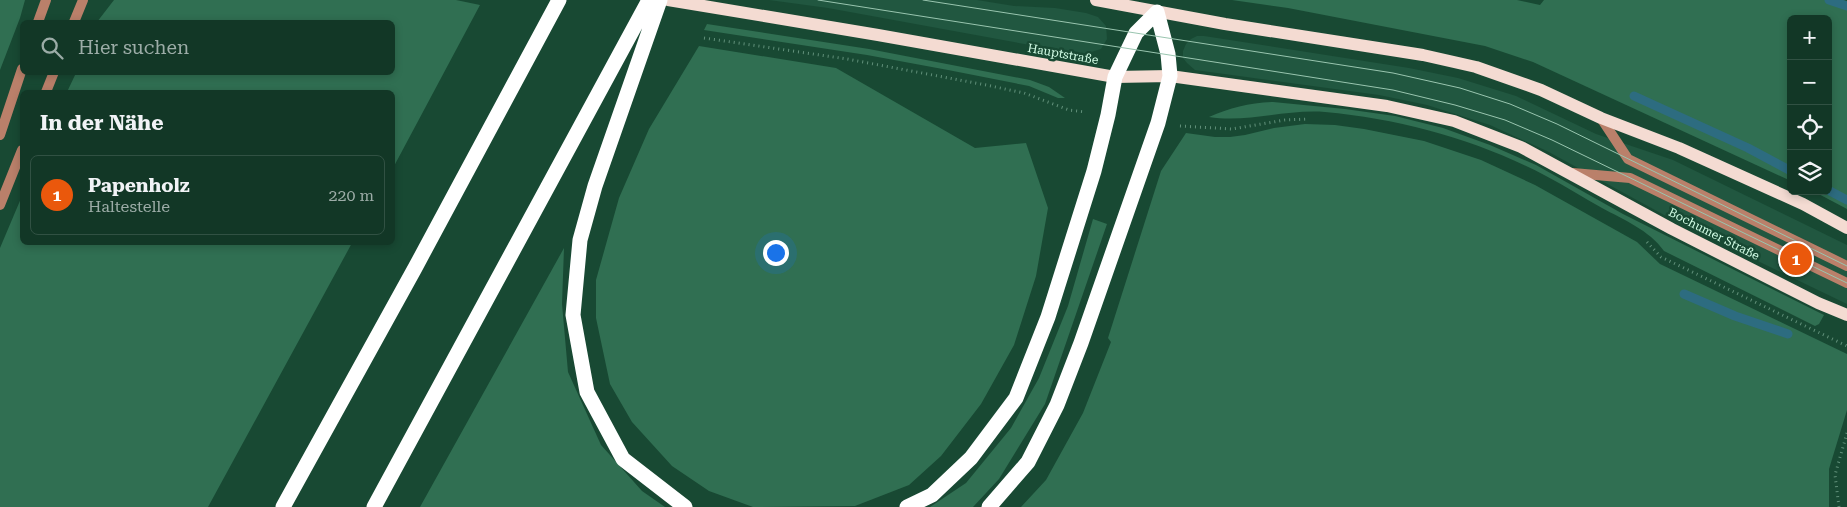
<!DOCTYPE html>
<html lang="de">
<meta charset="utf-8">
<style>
:root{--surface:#123726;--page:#1f4232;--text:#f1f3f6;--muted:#9caca7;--line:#315143;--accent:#ea580c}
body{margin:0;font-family:"Roboto Serif",serif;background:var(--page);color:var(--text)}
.controls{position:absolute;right:15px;top:15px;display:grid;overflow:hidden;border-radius:8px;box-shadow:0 2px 8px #0003}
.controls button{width:45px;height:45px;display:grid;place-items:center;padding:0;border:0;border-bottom:1px solid var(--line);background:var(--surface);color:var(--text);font:25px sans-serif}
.you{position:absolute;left:775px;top:252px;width:18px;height:18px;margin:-12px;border:4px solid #fff;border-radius:50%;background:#1a73e8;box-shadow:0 0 0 8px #1a73e833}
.badge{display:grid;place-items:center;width:32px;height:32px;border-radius:50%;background:var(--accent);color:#fff;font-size:16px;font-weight:700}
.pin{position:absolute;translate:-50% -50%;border:2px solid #fff;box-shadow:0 1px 5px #0006}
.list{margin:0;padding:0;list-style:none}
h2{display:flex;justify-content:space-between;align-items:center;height:65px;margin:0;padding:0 20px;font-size:21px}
h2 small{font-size:16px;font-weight:400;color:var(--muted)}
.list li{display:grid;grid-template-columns:32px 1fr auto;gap:15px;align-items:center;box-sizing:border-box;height:80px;margin:0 10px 10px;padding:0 10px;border:1px solid var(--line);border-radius:8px}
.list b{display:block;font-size:19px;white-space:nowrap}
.list p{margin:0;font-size:16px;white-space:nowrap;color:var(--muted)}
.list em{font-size:16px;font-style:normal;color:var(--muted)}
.icon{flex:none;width:28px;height:28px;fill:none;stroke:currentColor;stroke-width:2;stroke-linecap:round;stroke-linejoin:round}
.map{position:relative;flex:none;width:1847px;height:507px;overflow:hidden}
.search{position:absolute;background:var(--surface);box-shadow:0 2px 8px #0003;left:20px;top:20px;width:375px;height:55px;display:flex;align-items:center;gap:12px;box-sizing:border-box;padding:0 18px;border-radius:8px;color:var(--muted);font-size:19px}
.panel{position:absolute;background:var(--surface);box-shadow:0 2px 8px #0003;left:20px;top:90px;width:375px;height:155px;border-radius:8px}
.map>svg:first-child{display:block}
</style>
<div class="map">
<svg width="1847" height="507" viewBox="0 0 1847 507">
<rect width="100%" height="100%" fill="#184933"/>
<path fill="#215740" d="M 769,0 L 977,0 L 1014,6 L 1055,8 L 1086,13 L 1098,17 L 1106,26 L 1107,39 L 1101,49 L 1088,53 L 1079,54 L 828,8 Z
M 1197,36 L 1204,36 L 1409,68 L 1458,78 L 1516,96 L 1596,134 L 1673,160 L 1847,245 L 1847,304 L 1677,222 L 1547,151 L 1490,125 L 1427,105 L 1379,95 L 1195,70 L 1187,63 L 1183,58 L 1183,51 L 1186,44 L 1191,39 Z"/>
<path fill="#306f52" d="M 0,0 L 25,0 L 20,18 L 0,70 Z
M 114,0 L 456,0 L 480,5 L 393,168 L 392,92 L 67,92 L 76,73 L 392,72 L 392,22 L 97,22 Z
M 1232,0 L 1517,0 L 1540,5 L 1544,0 L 1843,0 L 1847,1 L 1847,209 L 1813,191 L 1828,191 L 1828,19 L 1791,19 L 1791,181 L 1533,62 L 1485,46 L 1288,8 Z
M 707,24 L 869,49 L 1030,80 L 1049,87 L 1065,98 L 1058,98 L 1029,86 L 948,70 L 867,55 L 704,30 Z
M 699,46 L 836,68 L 975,148 L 1026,143 L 1048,208 L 1036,276 L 1014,345 L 981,404 L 941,456 L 909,485 L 855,506 L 753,507 L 709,491 L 672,466 L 632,422 L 610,384 L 596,318 L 596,280 L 619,198 L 649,129 Z
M 1273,102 L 1345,109 L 1395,116 L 1443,128 L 1490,145 L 1536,165 L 1623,214 L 1824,315 L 1819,324 L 1815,326 L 1664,251 C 1649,230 1624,220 1602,208 C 1584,198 1565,186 1546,176 C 1478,140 1402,119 1325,112 C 1286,109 1248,123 1209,117 C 1230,108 1249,103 1273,102 Z
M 1305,124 L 1335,125 L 1364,129 L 1424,141 L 1481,160 L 1535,185 L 1637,242 L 1660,264 L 1847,354 L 1847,410 L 1829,469 L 1829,507 L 1021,507 L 1046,480 L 1083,413 L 1111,342 L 1108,338 L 1161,171 L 1186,133 L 1215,137 L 1230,137 L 1245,135 L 1274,128 Z
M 22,196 L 22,242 L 352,243 L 208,507 L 0,507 L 0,248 Z
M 1093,219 L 1107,224 L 1045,404 L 999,479 L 973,507 L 930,507 L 966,483 L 1011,428 L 1039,378 L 1068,306 Z
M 564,248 L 562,304 L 568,372 L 601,445 L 642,491 L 665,507 L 420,507 Z"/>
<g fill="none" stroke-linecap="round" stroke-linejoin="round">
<path stroke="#2d6c80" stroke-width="9" d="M 1829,0 L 1847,6
M 1634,96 L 1748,148 L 1791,171
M 1828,190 L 1847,200
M 1684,294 L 1735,316 L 1788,334"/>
<path stroke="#61907a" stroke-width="3" stroke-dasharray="1 4" stroke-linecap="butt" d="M 704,38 L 847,59 L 986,85 L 1024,93 L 1069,110 L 1085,112
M 1180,126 L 1232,129 L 1285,120 L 1308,119
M 1647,242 L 1661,257 L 1847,346
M 1839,507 L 1835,475 L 1847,433"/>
<path stroke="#ba806a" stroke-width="10" d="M 1601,118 L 1628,159 L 1847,266
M 1573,173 L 1630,178 L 1847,283"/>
<path stroke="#ba806a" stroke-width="10" d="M 38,22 L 46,0
M 74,22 L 83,0
M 46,92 L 54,72
M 0,135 L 22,69
M 0,205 L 22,150"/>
<path stroke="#f4dbd2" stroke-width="12" d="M 668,0 L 878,35 L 1115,77 L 1170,76 L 1387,106 L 1454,121 L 1521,147 L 1672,229 L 1818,303 L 1847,315
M 1096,0 L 1225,24 L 1423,55 L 1476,67 L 1541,90 L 1601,118 L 1679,148 L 1803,204 L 1847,228"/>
<path stroke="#fff" stroke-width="15" d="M 660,0 L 595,186 L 580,240 L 573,315 L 587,392 L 623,459 L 685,507
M 283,507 L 415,268 L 559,0
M 374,507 L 649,0
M 907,507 L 932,495 L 971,458 L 1016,398 L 1048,317 L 1094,171 L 1108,115 L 1115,77 L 1136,33 L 1157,12 L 1168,54 L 1170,76 L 1158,123 L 1081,343 L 1057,405 L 1028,462 L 989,507"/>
<path stroke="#99c5af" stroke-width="1" d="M 818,0 L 1393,90 L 1455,105 L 1505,120 L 1552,140 L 1847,283
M 923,0 L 1393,73 L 1460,88 L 1510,104 L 1557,124 L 1847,266"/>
</g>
<g text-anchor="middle" stroke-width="5" stroke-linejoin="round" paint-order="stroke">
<g font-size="12" fill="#d2fde6" stroke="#184933">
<text transform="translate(1063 54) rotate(10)" y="4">Hauptstraße</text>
<text transform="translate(1714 234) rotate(27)" y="4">Bochumer Straße</text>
</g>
</g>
</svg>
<div class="controls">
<button>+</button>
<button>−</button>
<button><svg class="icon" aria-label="locate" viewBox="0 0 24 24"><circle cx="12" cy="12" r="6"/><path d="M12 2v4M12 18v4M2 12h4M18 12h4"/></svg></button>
<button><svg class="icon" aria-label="layers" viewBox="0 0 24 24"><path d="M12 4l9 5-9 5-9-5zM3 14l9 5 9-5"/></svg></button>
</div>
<div class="you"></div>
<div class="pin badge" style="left:1796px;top:259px">1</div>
<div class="search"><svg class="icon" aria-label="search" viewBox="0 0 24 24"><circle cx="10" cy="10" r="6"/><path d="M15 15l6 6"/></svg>Hier suchen</div>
<section class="panel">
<h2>In der Nähe<small></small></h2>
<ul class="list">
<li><span class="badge">1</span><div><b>Papenholz</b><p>Haltestelle</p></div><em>220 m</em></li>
</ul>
</section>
</div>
